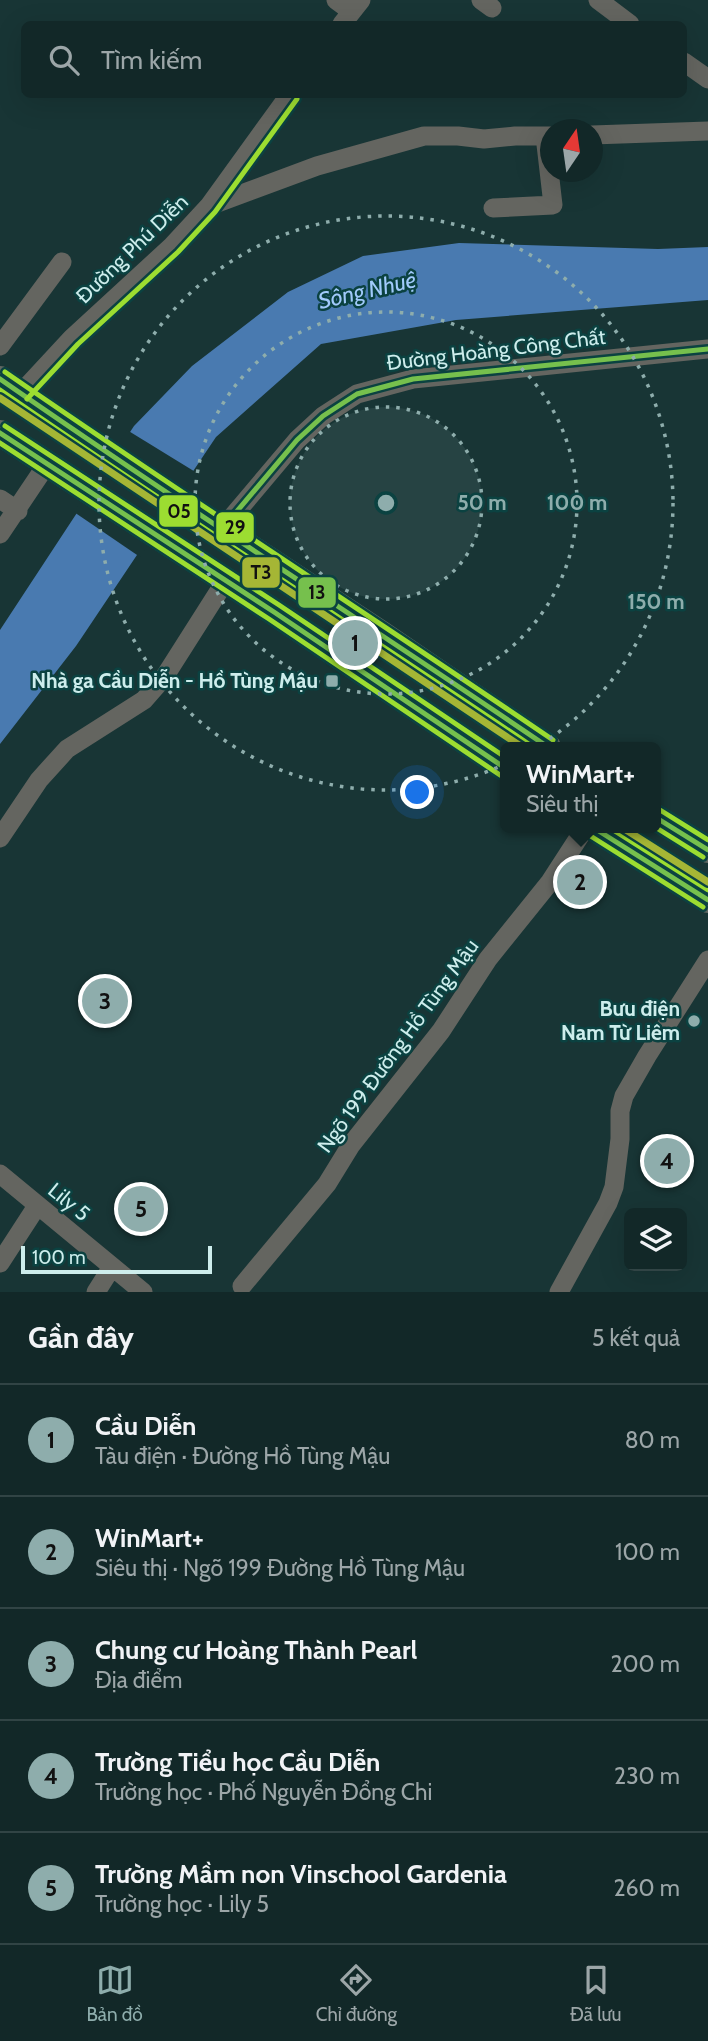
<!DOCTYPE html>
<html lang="vi">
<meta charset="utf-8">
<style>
:root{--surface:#122828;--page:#1b3030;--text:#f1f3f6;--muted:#9ca6a8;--line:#314445;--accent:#8eadac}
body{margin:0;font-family:Cabin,sans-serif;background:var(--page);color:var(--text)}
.controls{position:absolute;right:21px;bottom:21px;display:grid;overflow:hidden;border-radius:10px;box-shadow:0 7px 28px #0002}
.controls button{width:63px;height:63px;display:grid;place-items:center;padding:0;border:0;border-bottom:2px solid var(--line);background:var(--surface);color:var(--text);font:35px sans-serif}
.compass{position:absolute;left:540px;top:119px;width:63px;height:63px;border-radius:50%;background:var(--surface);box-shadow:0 7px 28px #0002;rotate:13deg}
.scale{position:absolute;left:21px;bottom:18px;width:191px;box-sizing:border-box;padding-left:7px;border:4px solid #cdedec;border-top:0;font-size:19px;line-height:24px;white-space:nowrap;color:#cdedec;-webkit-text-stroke:5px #0b4241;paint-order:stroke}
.you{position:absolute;left:418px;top:793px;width:24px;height:24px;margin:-18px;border:5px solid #fff;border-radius:50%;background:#1a73e8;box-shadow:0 0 0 10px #1a73e833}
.badge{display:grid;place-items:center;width:46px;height:46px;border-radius:50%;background:var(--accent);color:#111;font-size:23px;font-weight:700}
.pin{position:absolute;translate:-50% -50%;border:4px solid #fff;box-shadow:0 2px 7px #0006}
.popup{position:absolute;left:500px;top:742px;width:161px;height:91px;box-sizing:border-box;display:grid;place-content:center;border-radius:10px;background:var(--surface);filter:drop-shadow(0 2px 5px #0005);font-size:23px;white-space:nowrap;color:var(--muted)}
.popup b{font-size:26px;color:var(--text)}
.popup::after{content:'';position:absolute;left:50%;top:100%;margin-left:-14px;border:14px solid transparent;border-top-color:var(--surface)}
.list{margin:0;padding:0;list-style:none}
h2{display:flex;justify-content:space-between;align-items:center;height:91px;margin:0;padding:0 28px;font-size:30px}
h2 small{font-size:23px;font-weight:400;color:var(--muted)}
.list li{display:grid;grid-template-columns:46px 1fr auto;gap:21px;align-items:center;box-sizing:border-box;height:112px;padding:0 28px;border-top:2px solid var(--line)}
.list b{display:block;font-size:26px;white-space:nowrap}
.list p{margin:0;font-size:23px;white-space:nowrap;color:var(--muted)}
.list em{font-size:23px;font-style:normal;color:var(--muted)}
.icon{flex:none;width:38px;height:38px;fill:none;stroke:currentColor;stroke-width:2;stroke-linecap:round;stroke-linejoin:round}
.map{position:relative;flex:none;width:708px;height:1292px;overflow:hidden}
.search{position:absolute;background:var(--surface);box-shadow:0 7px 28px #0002;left:21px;right:21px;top:21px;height:77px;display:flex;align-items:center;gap:18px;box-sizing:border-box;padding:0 24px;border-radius:10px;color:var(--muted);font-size:26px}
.sheet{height:651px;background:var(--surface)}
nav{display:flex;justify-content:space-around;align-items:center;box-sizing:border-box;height:98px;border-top:2px solid var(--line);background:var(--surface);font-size:19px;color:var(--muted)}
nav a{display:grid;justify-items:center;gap:4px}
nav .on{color:var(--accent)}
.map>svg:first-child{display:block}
</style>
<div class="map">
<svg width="708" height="1292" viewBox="0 0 708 1292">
<rect width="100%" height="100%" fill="#183535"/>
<path fill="#497ab0" d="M 459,243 L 658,249 L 708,247 L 708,300 L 456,320 L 321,344 L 216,437 L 76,646 L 0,744 L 0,630 L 134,426 L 192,366 L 288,292 L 363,256 Z"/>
<path fill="#183535" d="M 127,430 L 197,473 L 140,557 L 74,512 Z"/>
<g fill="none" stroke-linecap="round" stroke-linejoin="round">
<path stroke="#646560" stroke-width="19" d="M 336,0 L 351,11
M 481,0 L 492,8
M 598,0 L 630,24
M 342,24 L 361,0
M 684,62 L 708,79
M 592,135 L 708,131
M 209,206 L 317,166 L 424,136 L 458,136 L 484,139 L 515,136 L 550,136
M 493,208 L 553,205 L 545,136
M 0,346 L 62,262
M 21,393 L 72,338 L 172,246 L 209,206 L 290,94
M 0,499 L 18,511
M 222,529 L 297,440 L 323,416 L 357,394 L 413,379 L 708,349
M 0,534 L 47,464
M 0,838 L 39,780 L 67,749 L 144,700 L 165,676 L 226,580
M 0,1174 L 143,1292
M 0,1263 L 37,1206
M 242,1286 L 327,1184 L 351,1145 L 441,1031 L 488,959 L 550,882 L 585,828
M 96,1292 L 112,1267
M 559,1292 L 608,1203 L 614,1187 L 620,1139 L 620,1111 L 624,1096 L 647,1056 L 708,960"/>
<path stroke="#616863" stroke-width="26" d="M 0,379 L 108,454 L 382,634 L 548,747
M 0,433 L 274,612 L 505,768
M 655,817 L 708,850
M 594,828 L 708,900"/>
<defs>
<path id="bus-1" d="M 0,379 C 181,505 366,623 548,747
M 0,433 L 274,612 L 505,768
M 222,529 L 297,440 L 323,416 L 357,394 L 413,379 L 708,349
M 655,817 L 708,850
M 594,828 L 708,900"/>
<path id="bus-2" d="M 0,390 C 176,512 356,627 533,747
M 27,399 L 78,344 L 178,252 L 215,212 L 297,99
M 0,443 L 269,619 L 500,775
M 655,827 L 703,857
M 589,835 L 703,907"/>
<path id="bus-3" d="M 5,372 C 186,497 371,616 553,740
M 5,426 L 279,605 L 505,757
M 660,810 L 708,840
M 610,828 L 708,890"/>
</defs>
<use href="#bus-1" stroke="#0b4241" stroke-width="10"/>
<use href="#bus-2" stroke="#0b4241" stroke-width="10"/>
<use href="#bus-3" stroke="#0b4241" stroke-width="10"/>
<use href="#bus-1" stroke="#76c04d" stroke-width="5"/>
<use href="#bus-2" stroke="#9cdd31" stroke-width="5"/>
<use href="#bus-3" stroke="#9cdd31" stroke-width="5"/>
<defs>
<path id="metro-1" d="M 0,398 L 522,747
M 623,828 L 708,882"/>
</defs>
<use href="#metro-1" stroke="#0b4241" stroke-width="12"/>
<use href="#metro-1" stroke="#a5b635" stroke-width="7"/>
</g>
<circle cx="386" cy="503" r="96" fill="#8eadac" fill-opacity=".12"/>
<g fill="none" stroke="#8eadac" stroke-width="3.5" stroke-dasharray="3.5 7">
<circle cx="386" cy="503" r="96"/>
<circle cx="386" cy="503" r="191"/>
<circle cx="386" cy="503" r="287"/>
</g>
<g fill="#8eadac" stroke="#0b4241" stroke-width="2.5">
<rect x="325" y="674" width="14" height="14" rx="3.5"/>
<circle cx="694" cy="1021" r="7"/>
</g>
<g text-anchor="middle" stroke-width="5" stroke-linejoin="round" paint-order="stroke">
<g font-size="21" fill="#cdedec" stroke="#0b4241">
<text transform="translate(132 249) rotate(-44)" y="7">Đường Phú Diễn</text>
<text transform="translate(496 350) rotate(-7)" y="7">Đường Hoàng Công Chất</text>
<text transform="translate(398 1046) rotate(-54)" y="7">Ngõ 199 Đường Hồ Tùng Mậu</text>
<text transform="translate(69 1202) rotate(39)" y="7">Lily 5</text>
</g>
<g font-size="21" font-weight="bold" fill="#cdedec" stroke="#0b4241" text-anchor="end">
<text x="318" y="688">Nhà ga Cầu Diễn - Hồ Tùng Mậu</text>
<text x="680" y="1016">Bưu điện<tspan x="680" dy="24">Nam Từ Liêm</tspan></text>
</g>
<g font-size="23" font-style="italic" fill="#a1cafb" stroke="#0b4241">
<text transform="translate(367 290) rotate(-13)" y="8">Sông Nhuệ</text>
</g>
</g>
<circle cx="386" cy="503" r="10" fill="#8eadac" stroke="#0b4241" stroke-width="3.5"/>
<g font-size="21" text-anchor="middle" font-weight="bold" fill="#8eadac" stroke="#0b4241" stroke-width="5" stroke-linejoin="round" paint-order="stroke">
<text x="482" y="510">50 m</text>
<text x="577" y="510">100 m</text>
<text x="656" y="609">150 m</text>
</g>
<g stroke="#0b4241" stroke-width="2.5">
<rect x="158" y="494" width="41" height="34" rx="7" fill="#9cdd31"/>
<rect x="215" y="511" width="40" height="33" rx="7" fill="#9cdd31"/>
<rect x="241" y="556" width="40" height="33" rx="7" fill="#a5b635"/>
<rect x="297" y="576" width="40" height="33" rx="7" fill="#76c04d"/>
</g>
<g font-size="19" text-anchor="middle" font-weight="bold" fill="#111">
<text x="179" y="518">05</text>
<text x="235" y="534">29</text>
<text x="261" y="579">T3</text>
<text x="317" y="599">13</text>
</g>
</svg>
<div class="controls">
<button><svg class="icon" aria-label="layers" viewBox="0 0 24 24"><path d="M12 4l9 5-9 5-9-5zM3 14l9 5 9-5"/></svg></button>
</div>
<svg class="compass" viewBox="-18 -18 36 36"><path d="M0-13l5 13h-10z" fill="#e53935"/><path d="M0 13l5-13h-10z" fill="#9ca6a8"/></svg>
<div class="scale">100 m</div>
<div class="you"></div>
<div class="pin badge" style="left:355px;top:643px">1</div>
<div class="pin badge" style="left:580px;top:882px">2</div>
<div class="popup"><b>WinMart+</b>Siêu thị</div>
<div class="pin badge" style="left:105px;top:1001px">3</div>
<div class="pin badge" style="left:667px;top:1161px">4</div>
<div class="pin badge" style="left:141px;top:1209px">5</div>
<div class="search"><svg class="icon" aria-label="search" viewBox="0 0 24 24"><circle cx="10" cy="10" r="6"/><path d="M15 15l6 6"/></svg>Tìm kiếm</div>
</div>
<section class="sheet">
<h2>Gần đây<small>5 kết quả</small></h2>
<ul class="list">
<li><span class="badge">1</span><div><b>Cầu Diễn</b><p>Tàu điện · Đường Hồ Tùng Mậu</p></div><em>80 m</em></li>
<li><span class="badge">2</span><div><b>WinMart+</b><p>Siêu thị · Ngõ 199 Đường Hồ Tùng Mậu</p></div><em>100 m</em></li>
<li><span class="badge">3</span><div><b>Chung cư Hoàng Thành Pearl</b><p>Địa điểm</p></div><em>200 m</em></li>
<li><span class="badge">4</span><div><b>Trường Tiểu học Cầu Diễn</b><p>Trường học · Phố Nguyễn Đổng Chi</p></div><em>230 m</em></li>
<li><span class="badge">5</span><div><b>Trường Mầm non Vinschool Gardenia</b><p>Trường học · Lily 5</p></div><em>260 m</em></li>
</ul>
</section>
<nav>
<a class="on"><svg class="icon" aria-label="map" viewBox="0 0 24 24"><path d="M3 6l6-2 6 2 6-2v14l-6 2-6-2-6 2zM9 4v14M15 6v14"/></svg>Bản đồ</a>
<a><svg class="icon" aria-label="directions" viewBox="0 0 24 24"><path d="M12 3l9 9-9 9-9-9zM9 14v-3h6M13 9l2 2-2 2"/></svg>Chỉ đường</a>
<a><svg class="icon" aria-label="saved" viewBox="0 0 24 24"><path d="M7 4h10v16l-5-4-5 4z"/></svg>Đã lưu</a>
</nav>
